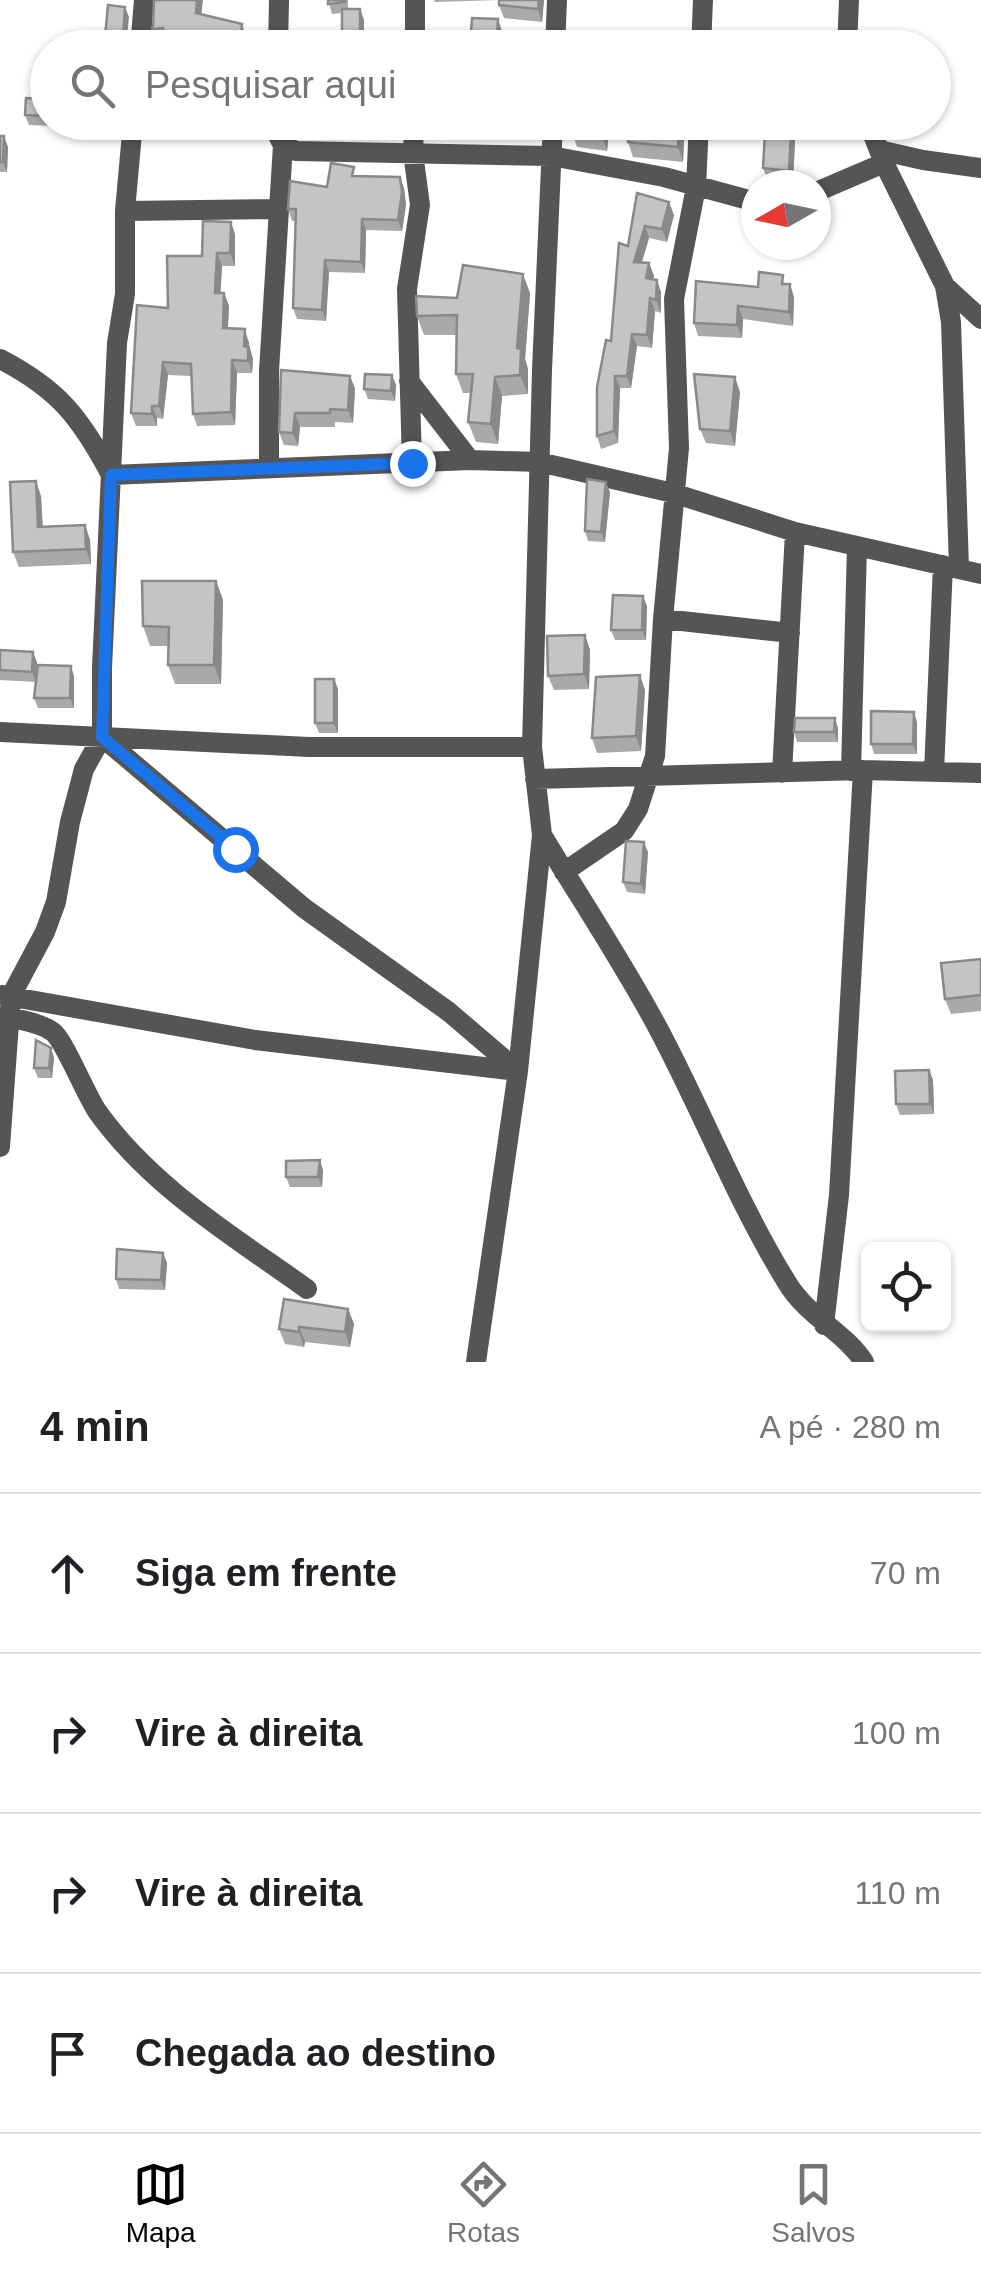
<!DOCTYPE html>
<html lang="pt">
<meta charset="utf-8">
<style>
:root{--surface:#fff;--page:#f6f6f6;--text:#202124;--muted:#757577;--line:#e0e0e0;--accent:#000}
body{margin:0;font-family:Helvetica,sans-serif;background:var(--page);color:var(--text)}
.controls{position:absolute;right:30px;bottom:30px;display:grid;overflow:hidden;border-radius:15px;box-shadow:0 2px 8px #0004}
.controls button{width:90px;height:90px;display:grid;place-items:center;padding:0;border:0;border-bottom:2px solid var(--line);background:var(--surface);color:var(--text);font:50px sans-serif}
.compass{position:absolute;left:741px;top:170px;width:90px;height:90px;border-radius:50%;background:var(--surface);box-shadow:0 2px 8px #0004;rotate:261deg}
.stop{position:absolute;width:30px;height:30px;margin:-22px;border:8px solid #1a73e8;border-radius:50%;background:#fff}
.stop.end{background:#1a73e8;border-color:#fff;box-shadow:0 2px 10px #0008}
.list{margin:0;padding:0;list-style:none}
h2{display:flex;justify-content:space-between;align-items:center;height:130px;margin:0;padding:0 40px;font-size:42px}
h2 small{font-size:32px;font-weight:400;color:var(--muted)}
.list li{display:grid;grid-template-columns:65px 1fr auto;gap:30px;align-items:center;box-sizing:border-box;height:160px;padding:0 40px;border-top:2px solid var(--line)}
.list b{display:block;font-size:38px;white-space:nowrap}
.list em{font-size:32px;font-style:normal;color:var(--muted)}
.icon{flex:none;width:55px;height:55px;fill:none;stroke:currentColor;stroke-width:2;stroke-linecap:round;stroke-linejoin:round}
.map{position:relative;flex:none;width:981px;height:1362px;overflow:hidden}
.search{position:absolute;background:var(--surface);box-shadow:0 2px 8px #0004;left:30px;right:30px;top:30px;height:110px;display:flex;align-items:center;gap:25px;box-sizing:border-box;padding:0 35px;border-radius:55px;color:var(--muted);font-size:38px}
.sheet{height:770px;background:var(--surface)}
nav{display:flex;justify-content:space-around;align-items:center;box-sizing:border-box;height:140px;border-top:2px solid var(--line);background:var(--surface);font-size:28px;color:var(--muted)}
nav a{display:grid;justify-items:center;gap:5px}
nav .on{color:var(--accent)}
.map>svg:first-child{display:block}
</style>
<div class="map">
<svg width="981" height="1362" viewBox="0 0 981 1362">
<rect width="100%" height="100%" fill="#fff"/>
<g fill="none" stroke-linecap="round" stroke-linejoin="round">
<path stroke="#555" stroke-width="20" d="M 140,48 L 144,0
M 278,48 L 279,0
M 415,48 L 415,0
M 555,48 L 557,0
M 701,48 L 703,0
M 847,48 L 849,0
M 868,122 L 884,163 L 945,286 L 951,322 L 959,568
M 283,145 L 296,151 L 551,156 L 664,177 L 756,202
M 879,150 L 923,160 L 981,168
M 816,192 L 884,163
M 125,211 L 279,209
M 945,286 L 981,319
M 0,359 C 58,389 80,417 110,473
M 409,381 L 470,460
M 412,463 L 407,289 L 420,205 L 413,153 L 414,122
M 269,469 L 269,371 L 283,145 L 275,130 L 276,122
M 111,475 L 470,460 L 539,462 L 673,493 L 795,532 L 981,574
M 663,619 L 790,633
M 0,732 L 309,747 L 532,747
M 102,737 L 304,908 L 449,1012 L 518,1071
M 851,771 L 857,546
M 934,772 L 943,565
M 782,773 L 795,532
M 535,779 L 863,770 L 981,773
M 542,835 C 581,900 624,964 659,1030 C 703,1113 737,1201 786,1281 C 807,1317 844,1331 864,1362
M 564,872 L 624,831 L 638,809 L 655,756 L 663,619 L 679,448 L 674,299 L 696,187 L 699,122
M 2,995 L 255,1040 L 517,1071
M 9,1017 C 23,1021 41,1023 53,1032 C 64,1040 86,1095 97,1111 C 151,1187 233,1236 307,1289
M 0,1147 L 11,996 L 45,932 L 56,902 L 70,822 L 84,769 L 102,737 L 102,668 L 117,343 L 125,294 L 125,211 L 133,122
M 824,1325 L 839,1195 L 863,770
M 476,1362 L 518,1071 L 542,835 L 532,747 L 542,370 L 553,122"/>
</g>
<path fill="#a9a9a9" d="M 328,0 L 348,0 L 348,9 L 360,9 L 364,20 L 342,13 L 332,14 Z
M 434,0 L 544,0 L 542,22 L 504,18 L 499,5 L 499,0 L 435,2 Z
M 202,15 L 242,24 L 246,37 L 246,48 L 161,48 L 161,41 L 158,42 L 153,29 Z
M 48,99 L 48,122 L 104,122 L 103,128 L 29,125 L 25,115 Z
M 344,122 L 344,135 L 298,137 L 295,127 Z
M 503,122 L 538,122 L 538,137 L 506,131 Z
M 610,122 L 607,151 L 577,147 L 572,132 Z
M 629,122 L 685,122 L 683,162 L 633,157 L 628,142 Z
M 793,122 L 822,122 L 822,132 L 797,135 Z
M 791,131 L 795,141 L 793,181 L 767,178 L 763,168 Z
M 0,136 L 8,147 L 7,172 L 0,172 Z
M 357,176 L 404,188 L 406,205 L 402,231 L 366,230 L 365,273 L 329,272 L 326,321 L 297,319 L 293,308 L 295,221 L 292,221 L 288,209 L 327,187 Z
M 637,193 L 674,215 L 667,242 L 649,238 L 642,262 L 649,263 L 654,276 L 653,279 L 661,292 L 661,313 L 655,311 L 652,348 L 637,346 L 631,388 L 620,388 L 618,443 L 601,449 L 597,436 L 611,341 Z
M 235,234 L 235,266 L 222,266 L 220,293 L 224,293 L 229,306 L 228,328 L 249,341 L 249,349 L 253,359 L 252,373 L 237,373 L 235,425 L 197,426 L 193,414 L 192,376 L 168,375 L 163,419 L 157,418 L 157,426 L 136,426 L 131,413 L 168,308 L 202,256 Z
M 786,284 L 794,297 L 793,326 L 743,319 L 742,338 L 698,336 L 694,323 Z
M 530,293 L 525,359 L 528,369 L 528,394 L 502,396 L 498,444 L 476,442 L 468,422 L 471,393 L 463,393 L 456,374 L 457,335 L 424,335 L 417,316 L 457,298 Z
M 281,370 L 350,376 L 355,389 L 353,423 L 335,422 L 335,427 L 300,427 L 298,446 L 284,445 L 279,432 Z
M 392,375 L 396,385 L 395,401 L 368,399 L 364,389 Z
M 740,392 L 735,446 L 706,443 L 700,429 Z
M 610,492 L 605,542 L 588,541 L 585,531 Z
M 41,496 L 43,527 L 85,525 L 90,540 L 91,564 L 19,567 L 13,552 Z
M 216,581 L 223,600 L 221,684 L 175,684 L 168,665 L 168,646 L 150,646 L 143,626 Z
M 647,606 L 646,640 L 615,640 L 611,630 Z
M 585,635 L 590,650 L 589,689 L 554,690 L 548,676 Z
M 0,650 L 37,662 L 36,682 L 0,680 Z
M 74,676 L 74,708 L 38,708 L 34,698 Z
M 334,679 L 338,689 L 338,733 L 319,733 L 315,723 Z
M 645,690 L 641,751 L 597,753 L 592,738 Z
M 917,722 L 917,754 L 874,754 L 871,744 Z
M 838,728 L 838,742 L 797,742 L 794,732 Z
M 648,852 L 645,894 L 627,892 L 623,882 Z
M 981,959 L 981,1011 L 951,1014 L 945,999 Z
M 51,1048 L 54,1058 L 52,1078 L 38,1078 L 34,1068 Z
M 929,1070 L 933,1080 L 934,1114 L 900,1115 L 896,1104 Z
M 323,1170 L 322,1187 L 290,1187 L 286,1177 Z
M 163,1253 L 167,1263 L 165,1290 L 119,1289 L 116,1279 Z
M 348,1309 L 354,1324 L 350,1347 L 305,1342 L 304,1347 L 285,1344 L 279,1329 Z"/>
<path fill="#898989" d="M 197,0 L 203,0 L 200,26 L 196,13 Z
M 539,0 L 544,0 L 542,22 L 538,9 Z
M 125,7 L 129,17 L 126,48 L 123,37 Z
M 360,9 L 364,20 L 364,48 L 360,48 Z
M 498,19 L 502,31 L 502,48 L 497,36 Z
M 242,24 L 246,37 L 246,48 L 240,48 Z
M 533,122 L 538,122 L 538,137 L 533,125 Z
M 603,122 L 610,122 L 607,151 L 602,136 Z
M 679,122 L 685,122 L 683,162 L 678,147 Z
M 791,131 L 795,141 L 793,181 L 789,171 Z
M 4,136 L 8,147 L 7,172 L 3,162 Z
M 400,177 L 404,188 L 406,205 L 402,231 L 398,220 Z
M 669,202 L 674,215 L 667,242 L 662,229 Z
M 362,219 L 366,230 L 365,273 L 361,262 Z
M 231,222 L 235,234 L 235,266 L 230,253 Z
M 645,226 L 649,238 L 638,274 L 634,262 Z
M 217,253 L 222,266 L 220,305 L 215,293 Z
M 325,260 L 329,272 L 326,321 L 322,310 Z
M 649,263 L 654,276 L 651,290 L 646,278 Z
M 523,274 L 530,293 L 525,359 L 528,369 L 528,394 L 520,375 L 517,348 Z
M 657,280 L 661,292 L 661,313 L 656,300 Z
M 790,284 L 794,297 L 793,326 L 789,312 Z
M 224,293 L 229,306 L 227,340 L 223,328 Z
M 650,298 L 655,311 L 652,348 L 647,335 Z
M 738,306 L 743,319 L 742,338 L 737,325 Z
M 245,329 L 253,359 L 252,373 L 244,346 Z
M 632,334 L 637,346 L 631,388 L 627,376 Z
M 232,360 L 237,373 L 235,425 L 231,412 Z
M 163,362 L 168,375 L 163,419 L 159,406 Z
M 392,375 L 396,385 L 395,401 L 391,391 Z
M 350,376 L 355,389 L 353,423 L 348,410 Z
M 615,376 L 620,388 L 618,443 L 614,431 Z
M 495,377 L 502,396 L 498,444 L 491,424 Z
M 735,377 L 740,392 L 735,446 L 730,431 Z
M 152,406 L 157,418 L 157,426 L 152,414 Z
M 295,413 L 300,427 L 298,446 L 293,433 Z
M 36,481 L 41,496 L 43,542 L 38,527 Z
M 606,482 L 610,492 L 605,542 L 601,532 Z
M 85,525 L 90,540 L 91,564 L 86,549 Z
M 216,581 L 223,600 L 221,684 L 214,665 Z
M 643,596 L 647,606 L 646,640 L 642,630 Z
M 585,635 L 590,650 L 589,689 L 584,674 Z
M 33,652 L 37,662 L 36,682 L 32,672 Z
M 71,666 L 74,676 L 74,708 L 70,698 Z
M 640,675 L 645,690 L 641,751 L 636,736 Z
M 334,679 L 338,689 L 338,733 L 334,723 Z
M 914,712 L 917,722 L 917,754 L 913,744 Z
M 835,718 L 838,728 L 838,742 L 834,732 Z
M 644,842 L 648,852 L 645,894 L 641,884 Z
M 51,1048 L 54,1058 L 52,1078 L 49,1068 Z
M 929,1070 L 933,1080 L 934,1114 L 930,1104 Z
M 320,1160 L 323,1170 L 322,1187 L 318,1177 Z
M 163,1253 L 167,1263 L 165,1290 L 161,1280 Z
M 348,1309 L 354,1324 L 350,1347 L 345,1332 Z
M 299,1327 L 305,1342 L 304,1347 L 299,1332 Z"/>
<path fill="#c4c4c4" stroke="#898989" stroke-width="2.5" d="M 154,0 L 197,0 L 196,13 L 242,24 L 240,48 L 161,48 L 163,28 L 153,29 Z
M 328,0 L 345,0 L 345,2 L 328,4 Z
M 499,0 L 539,0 L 538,9 L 499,5 Z
M 108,5 L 125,7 L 123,37 L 126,48 L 104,48 Z
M 342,9 L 360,9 L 360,48 L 342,48 Z
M 472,18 L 498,19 L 497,36 L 537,38 L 537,48 L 470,48 Z
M 26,98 L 48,99 L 48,116 L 25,115 Z
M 295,122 L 340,122 L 340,125 L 295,127 Z
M 573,122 L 603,122 L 602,136 L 572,132 Z
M 629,122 L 679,122 L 678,147 L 628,142 Z
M 791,131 L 789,171 L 763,168 L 765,132 Z
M 0,136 L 4,136 L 3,162 L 0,162 Z
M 331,163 L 354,167 L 352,176 L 400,177 L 402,193 L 398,220 L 362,219 L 361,262 L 325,260 L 322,310 L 293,308 L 296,209 L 288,209 L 290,181 L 327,187 Z
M 637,193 L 669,202 L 662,229 L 645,226 L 634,262 L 649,263 L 646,278 L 657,280 L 656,300 L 650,298 L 647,335 L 632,334 L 627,376 L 615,376 L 614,431 L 597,436 L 597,387 L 606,340 L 611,341 L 619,243 L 628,246 Z
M 203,221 L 231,222 L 230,253 L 217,253 L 215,293 L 224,293 L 223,328 L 245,329 L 244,346 L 248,347 L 248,361 L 232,360 L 231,412 L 193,414 L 191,364 L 163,362 L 159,406 L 152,406 L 152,414 L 131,413 L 137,305 L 168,308 L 167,256 L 202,256 Z
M 463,265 L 523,274 L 517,348 L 521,349 L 520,375 L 495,377 L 491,424 L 468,422 L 473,374 L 456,374 L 457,315 L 417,316 L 416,296 L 457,298 Z
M 759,272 L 783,275 L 782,284 L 790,284 L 789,312 L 738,306 L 737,325 L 694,323 L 696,281 L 758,287 Z
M 281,370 L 350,376 L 348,410 L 330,409 L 330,413 L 295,413 L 293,433 L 279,432 Z
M 365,374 L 392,375 L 391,391 L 364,389 Z
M 694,374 L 735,377 L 730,431 L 700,429 Z
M 587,479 L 606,482 L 601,532 L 585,531 Z
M 36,481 L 38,527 L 85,525 L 86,549 L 13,552 L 10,482 Z
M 142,581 L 216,581 L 214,665 L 168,665 L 169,627 L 143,626 Z
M 613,595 L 643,596 L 642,630 L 611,630 Z
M 585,635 L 584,674 L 548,676 L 547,636 Z
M 0,650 L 33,652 L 32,672 L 0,670 Z
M 38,665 L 71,666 L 70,698 L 34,698 Z
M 640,675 L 636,736 L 592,738 L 596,677 Z
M 315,679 L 334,679 L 334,723 L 315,723 Z
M 871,711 L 914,712 L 913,744 L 871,744 Z
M 795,718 L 835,718 L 834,732 L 794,732 Z
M 626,841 L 644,842 L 641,884 L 623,882 Z
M 981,959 L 981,995 L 945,999 L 941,963 Z
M 36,1040 L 51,1048 L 49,1068 L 34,1068 Z
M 929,1070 L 930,1104 L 896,1104 L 895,1071 Z
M 320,1160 L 318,1177 L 286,1177 L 286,1161 Z
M 117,1249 L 163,1253 L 161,1280 L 116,1279 Z
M 284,1299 L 348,1309 L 345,1332 L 299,1327 L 299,1332 L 279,1329 Z"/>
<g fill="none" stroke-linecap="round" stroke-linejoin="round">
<path stroke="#1a73e8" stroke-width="12" d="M 235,849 L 102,737 L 111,475 L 412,463"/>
</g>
</svg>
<div class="controls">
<button><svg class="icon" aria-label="locate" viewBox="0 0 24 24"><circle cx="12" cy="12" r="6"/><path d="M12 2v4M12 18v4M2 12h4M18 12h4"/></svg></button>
</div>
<svg class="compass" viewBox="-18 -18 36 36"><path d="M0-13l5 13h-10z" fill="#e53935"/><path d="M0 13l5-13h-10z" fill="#757577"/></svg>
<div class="stop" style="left:235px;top:849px"></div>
<div class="stop end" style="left:412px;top:463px"></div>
<div class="search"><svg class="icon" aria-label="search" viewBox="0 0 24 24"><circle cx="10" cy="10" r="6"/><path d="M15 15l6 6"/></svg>Pesquisar aqui</div>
</div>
<section class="sheet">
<h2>4 min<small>A pé · 280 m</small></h2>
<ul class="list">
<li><svg class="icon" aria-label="ahead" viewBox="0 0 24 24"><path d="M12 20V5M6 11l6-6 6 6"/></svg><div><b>Siga em frente</b></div><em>70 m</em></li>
<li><svg class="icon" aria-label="right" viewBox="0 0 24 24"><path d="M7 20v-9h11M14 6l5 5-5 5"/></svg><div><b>Vire à direita</b></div><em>100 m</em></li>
<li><svg class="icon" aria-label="right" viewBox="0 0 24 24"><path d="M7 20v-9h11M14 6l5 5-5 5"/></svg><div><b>Vire à direita</b></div><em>110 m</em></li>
<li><svg class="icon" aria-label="arrive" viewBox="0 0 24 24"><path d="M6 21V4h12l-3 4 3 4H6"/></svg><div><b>Chegada ao destino</b></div></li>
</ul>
</section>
<nav>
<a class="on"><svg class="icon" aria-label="map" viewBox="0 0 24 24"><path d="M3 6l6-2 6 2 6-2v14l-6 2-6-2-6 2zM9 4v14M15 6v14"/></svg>Mapa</a>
<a><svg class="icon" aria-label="directions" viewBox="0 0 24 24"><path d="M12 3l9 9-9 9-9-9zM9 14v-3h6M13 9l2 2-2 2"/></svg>Rotas</a>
<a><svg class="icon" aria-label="saved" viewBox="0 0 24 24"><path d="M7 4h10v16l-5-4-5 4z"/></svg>Salvos</a>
</nav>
